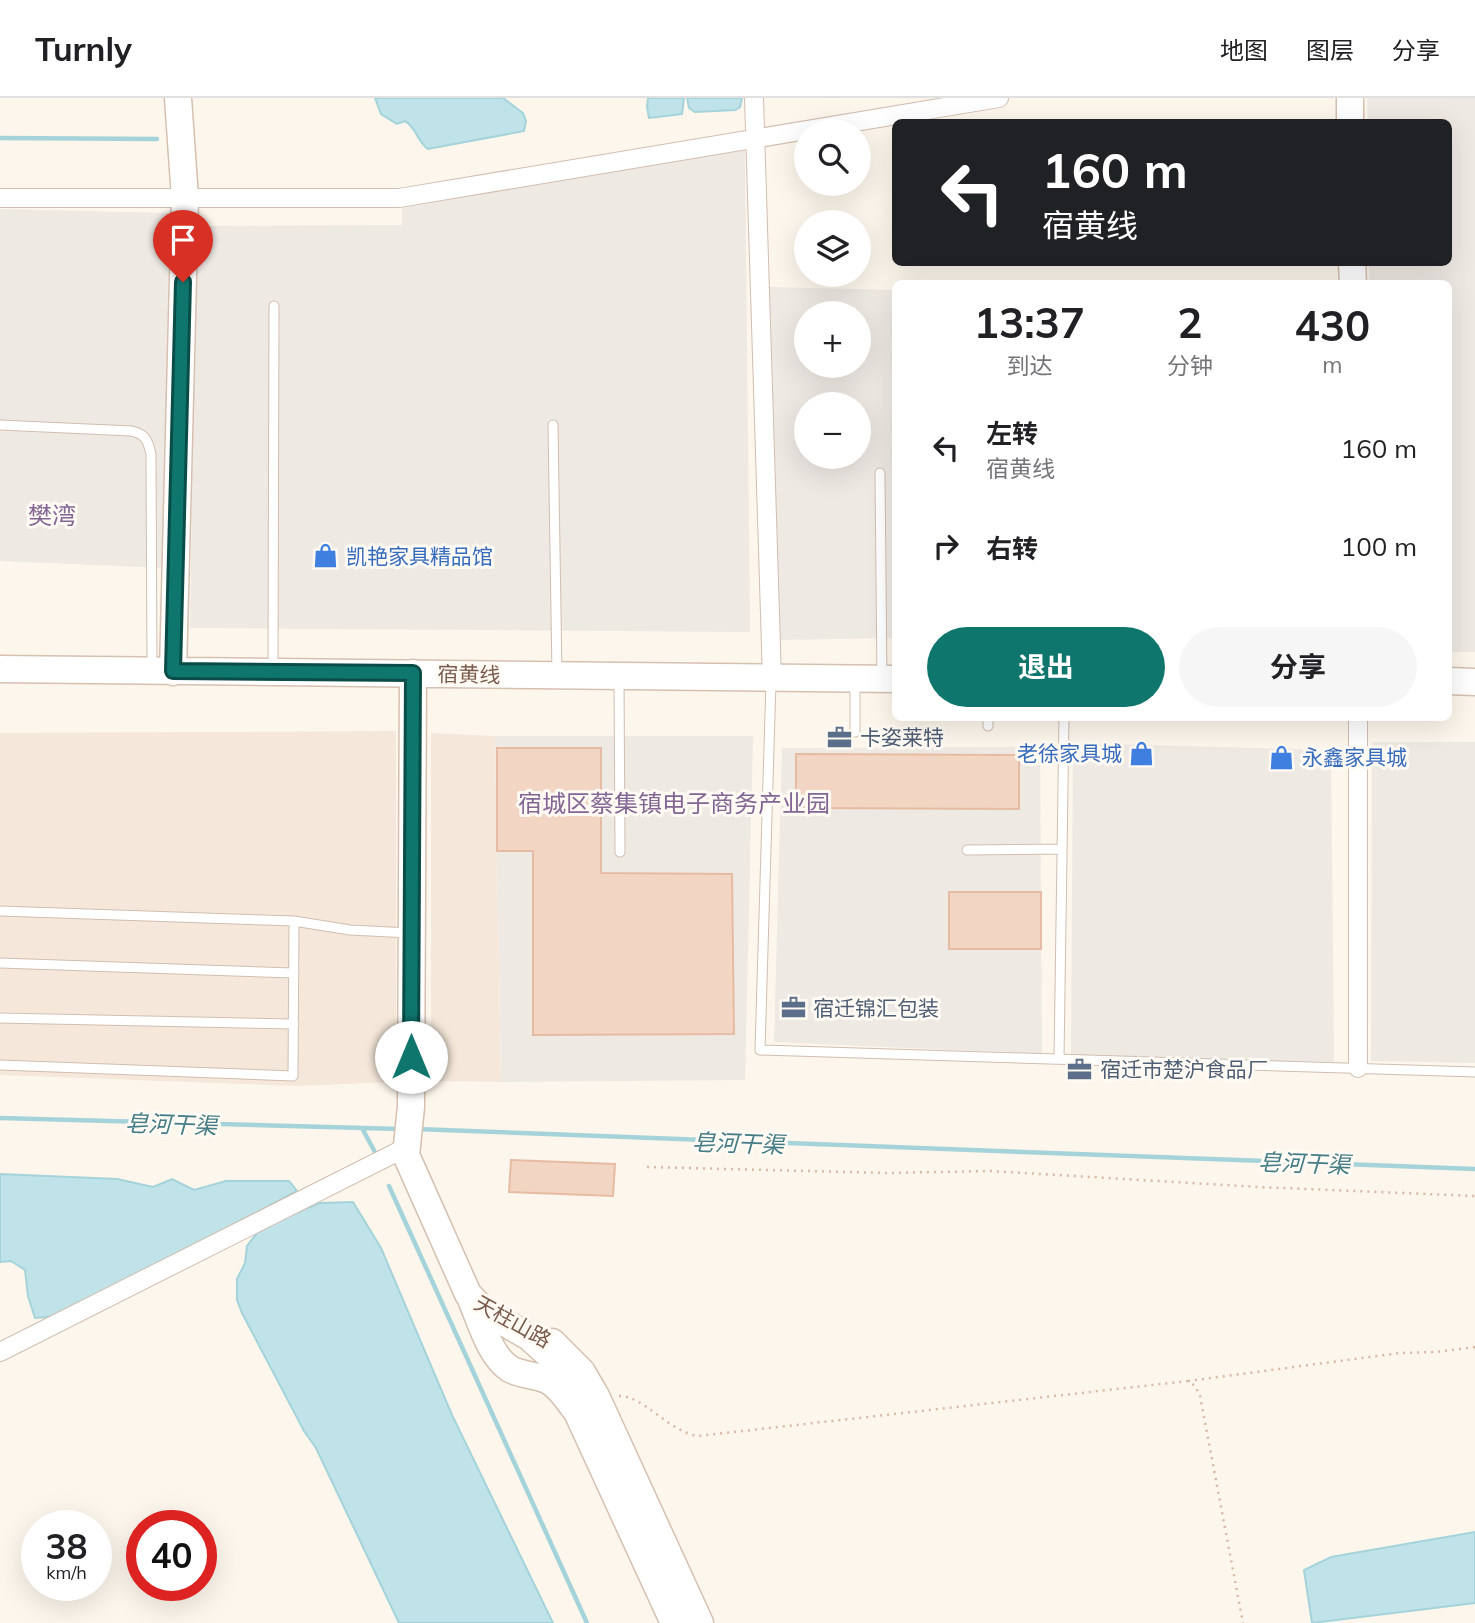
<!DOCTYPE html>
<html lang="zh">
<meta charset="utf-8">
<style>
body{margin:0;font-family:Mulish,"Noto Sans SC",sans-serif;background:#f6f6f6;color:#202124;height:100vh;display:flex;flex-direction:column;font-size:26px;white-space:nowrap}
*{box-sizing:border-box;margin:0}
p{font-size:23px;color:#757577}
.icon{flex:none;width:38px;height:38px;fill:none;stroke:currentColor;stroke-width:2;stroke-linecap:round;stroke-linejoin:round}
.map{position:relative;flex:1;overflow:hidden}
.sheet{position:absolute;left:892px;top:182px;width:560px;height:441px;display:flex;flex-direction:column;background:#fff;border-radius:10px;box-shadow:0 7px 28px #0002}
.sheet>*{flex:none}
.guide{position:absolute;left:892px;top:21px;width:560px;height:147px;border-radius:10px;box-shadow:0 7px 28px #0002;background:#202124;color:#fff;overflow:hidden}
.tools{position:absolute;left:794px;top:21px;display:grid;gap:14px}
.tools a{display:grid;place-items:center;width:77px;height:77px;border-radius:50%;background:#fff;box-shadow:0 7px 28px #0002;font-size:35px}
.speed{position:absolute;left:21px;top:1412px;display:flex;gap:14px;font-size:35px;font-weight:700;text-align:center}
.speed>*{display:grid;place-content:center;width:91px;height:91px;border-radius:50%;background:#fff;box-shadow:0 7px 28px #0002;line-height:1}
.speed small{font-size:18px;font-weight:400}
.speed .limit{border:10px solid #d22;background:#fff;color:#111}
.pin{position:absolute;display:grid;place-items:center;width:60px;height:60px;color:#fff;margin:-72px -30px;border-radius:50% 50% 50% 0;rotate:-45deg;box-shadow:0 0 7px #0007}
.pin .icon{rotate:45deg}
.me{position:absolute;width:77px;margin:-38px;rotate:0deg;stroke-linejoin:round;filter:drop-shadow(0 0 5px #0008)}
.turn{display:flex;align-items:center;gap:24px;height:147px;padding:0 35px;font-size:32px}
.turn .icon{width:91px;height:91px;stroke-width:2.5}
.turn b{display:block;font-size:49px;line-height:60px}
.eta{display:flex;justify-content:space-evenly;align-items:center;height:119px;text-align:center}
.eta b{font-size:42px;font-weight:700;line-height:49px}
.action{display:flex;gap:14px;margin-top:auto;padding:14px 35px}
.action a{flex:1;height:80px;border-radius:42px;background:#0f766e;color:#fff;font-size:28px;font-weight:700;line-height:80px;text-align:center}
.action a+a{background:#f6f6f6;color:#202124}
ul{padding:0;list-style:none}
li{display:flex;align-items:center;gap:21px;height:98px;padding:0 35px}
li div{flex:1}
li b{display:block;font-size:26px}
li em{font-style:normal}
header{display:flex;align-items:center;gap:42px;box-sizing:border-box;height:98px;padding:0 35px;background:#fff;border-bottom:2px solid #e0e0e0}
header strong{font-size:33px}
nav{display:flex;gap:38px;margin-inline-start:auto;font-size:24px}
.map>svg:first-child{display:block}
</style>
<header>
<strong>Turnly</strong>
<nav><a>地图</a><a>图层</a><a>分享</a></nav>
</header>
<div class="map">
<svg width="1475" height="1525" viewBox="0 0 1475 1525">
<rect width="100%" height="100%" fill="#fdf6ec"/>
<!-- residential -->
<path fill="#f5e8da" d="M396,633V984L295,988L0,977V635Z
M431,635L495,638L501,984L431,983Z"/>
<!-- industrial -->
<path fill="#efe9e4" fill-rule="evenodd" d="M1367,0H1475V554H1449V186L1369,185V165L1449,164V24H1368Z
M745,51L750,534L190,530L196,128L402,127V109Z
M0,111L168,115L167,470L0,463Z
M769,189L896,192V540L780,542ZM807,215H859V268H807ZM807,306H859V359H807Z
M495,638H753L745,982L501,984Z
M1372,644H1475V965L1371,963Z
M1073,645L1331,652L1334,964L1071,960Z
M1040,649L1042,956L774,944L782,650Z"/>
<!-- water -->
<path fill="#bfe3e8" stroke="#a5d3da" stroke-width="2" d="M375,0H503L523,15L526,23L524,33L428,51C417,43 416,29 405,23L397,26L381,16Z
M648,0H684L682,16L649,20L647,9Z
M687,0H742L740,9L735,12L695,14L689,10Z
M0,1076L117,1081L153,1089L172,1081L194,1092L226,1083H289L297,1093L61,1218L35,1220L28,1198L25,1172L11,1163L0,1164Z
M353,1104L381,1150L452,1317L553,1525H399L316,1350L304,1333L242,1215L237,1202V1181L245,1165L247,1148L257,1135L285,1119L320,1105Z
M1475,1434V1505L1312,1525L1304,1472L1331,1459Z"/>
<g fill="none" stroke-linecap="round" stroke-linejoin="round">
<!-- stream -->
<path stroke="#a5d3da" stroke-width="4.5" d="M0,40L157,41
M0,1020L400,1031
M362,1030L377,1058
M416,1031L1475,1071
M389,1088L587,1525"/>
</g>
<!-- building -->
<path fill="#f3d5c3" stroke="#e6bba3" stroke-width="2" d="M497,650H601V775L732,776L734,936L533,937V753H497Z
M796,656L1019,657V711L796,710Z
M949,794H1041V851H949Z
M511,1062L615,1066L613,1098L509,1094Z"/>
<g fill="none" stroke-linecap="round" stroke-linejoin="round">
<defs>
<path id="lane" d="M0,327L131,333C146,336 148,343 151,356L152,572
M553,327L557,576
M880,375L882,580
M273,572L274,208
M619,580L620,754
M771,583L760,952L1475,974
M988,620V628
M855,634V583
M967,752L1062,751
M0,813L294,823L350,832L410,835
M0,865L294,875
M0,920L294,926
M1059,960L1064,620
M0,967L293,978L294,823"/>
<path id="street" d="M754,0L772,581
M0,100H399L999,0
M1358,970V620
M0,1254L405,1050"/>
<path id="secondary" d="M1350,0V24
M1352,164L1353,186
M0,571L896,581
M173,574L185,100L178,0
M413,575L411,1009L406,1057L468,1196L484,1213L529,1239L549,1257L561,1276L577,1314
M1449,583L1475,584
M472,1204C481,1225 490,1258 510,1271C521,1277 535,1277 547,1282C560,1288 568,1303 577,1314L674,1525
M552,1244L582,1274L596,1298L700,1525"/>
</defs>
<!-- lane casing -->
<use href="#lane" stroke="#d1beb0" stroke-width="11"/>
<!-- street casing -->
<use href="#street" stroke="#d1beb0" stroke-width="20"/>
<!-- secondary casing -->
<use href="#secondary" stroke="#d6c0b0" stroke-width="29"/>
<!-- path -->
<path stroke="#d9b8a5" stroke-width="2.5" stroke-dasharray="2 5" stroke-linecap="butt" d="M647,1069L888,1075L990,1073L1259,1089L1475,1098
M1188,1283L1400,1255L1436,1254L1475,1249
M619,1298C643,1297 669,1334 698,1338L1188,1283L1195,1288L1200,1298L1243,1525"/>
<!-- lane -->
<use href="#lane" stroke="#fff" stroke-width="9"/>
<!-- street -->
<use href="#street" stroke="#fff" stroke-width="18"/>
<!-- secondary -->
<use href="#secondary" stroke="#fff" stroke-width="26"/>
</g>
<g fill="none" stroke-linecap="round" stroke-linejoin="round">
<defs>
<path id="route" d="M183,184L173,573L413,575L411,959"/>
</defs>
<!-- route casing -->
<use href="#route" stroke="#0a4d48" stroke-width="18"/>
<!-- route -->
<use href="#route" stroke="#0f766e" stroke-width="12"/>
</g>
<!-- icons -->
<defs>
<symbol id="shop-bare" viewBox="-9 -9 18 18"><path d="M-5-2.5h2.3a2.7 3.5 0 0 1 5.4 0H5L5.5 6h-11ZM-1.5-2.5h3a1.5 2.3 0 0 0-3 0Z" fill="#3f7fe0" stroke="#fffaf3" stroke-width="2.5" paint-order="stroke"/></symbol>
<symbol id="office-bare" viewBox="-9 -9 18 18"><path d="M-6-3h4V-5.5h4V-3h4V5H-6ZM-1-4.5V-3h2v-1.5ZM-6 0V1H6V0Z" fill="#5c6f8a" stroke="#fffaf3" stroke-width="2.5" paint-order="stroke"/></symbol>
</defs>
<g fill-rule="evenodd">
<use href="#shop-bare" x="308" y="440" width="35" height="35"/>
<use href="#office-bare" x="822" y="622" width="35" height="35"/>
<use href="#shop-bare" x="1124" y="638" width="35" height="35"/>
<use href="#shop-bare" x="1264" y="642" width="35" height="35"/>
<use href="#office-bare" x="776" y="892" width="35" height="35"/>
<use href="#office-bare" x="1062" y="954" width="35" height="35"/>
</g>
<g text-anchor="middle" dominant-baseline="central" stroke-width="6" stroke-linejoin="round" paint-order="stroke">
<!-- shop labels -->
<g font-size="21" fill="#366cbe" stroke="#fffaf3" text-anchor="start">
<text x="346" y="458">凯艳家具精品馆</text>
<text x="1122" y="655" text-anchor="end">老徐家具城</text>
<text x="1302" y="659">永鑫家具城</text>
</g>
<!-- street labels -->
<g font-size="21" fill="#7a5c4d" stroke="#fffaf3">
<text transform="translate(469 576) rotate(1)">宿黄线</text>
<text transform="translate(513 1223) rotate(29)">天柱山路</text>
</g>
<!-- service labels -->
<g font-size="21" fill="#4e5e75" stroke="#fffaf3" text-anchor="start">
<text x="860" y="639">卡姿莱特</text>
<text x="813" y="910">宿迁锦汇包装</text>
<text x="1100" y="971">宿迁市楚沪食品厂</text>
</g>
<!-- water labels -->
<g font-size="23" font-style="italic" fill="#437c86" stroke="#fffaf3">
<text transform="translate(171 1026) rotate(2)">皂河干渠</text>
<text transform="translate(738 1045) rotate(2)">皂河干渠</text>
<text transform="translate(1304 1065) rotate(2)">皂河干渠</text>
</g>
<!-- quarter labels -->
<g font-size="24" fill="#846695" stroke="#fffaf3">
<text x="52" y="417">樊湾</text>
<text x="674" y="705">宿城区蔡集镇电子商务产业园</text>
</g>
</g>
</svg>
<div class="tools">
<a><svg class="icon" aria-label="search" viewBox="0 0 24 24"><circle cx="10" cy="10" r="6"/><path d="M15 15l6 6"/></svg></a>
<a><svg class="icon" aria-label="layers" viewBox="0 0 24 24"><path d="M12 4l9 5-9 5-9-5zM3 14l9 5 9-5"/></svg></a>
<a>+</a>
<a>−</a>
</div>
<div class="speed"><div>38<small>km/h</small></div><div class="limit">40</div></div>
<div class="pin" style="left:183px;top:184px;background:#d93025"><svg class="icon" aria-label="arrive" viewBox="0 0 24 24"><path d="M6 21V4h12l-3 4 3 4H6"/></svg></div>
<svg class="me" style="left:411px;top:959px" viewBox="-20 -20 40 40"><circle r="19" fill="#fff"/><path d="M0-13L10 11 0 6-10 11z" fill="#0f766e"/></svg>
<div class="guide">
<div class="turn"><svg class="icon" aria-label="left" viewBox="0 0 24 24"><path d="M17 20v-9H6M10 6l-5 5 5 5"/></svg><div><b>160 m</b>宿黄线</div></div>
</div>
<section class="sheet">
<div class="eta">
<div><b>13:37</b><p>到达</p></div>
<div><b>2</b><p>分钟</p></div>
<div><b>430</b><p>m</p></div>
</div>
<ul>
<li><svg class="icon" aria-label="left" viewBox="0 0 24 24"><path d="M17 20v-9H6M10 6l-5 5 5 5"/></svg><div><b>左转</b><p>宿黄线</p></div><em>160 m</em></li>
<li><svg class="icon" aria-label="right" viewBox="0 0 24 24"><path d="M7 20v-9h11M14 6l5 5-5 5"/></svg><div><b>右转</b></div><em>100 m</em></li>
</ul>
<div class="action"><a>退出</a><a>分享</a></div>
</section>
</div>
